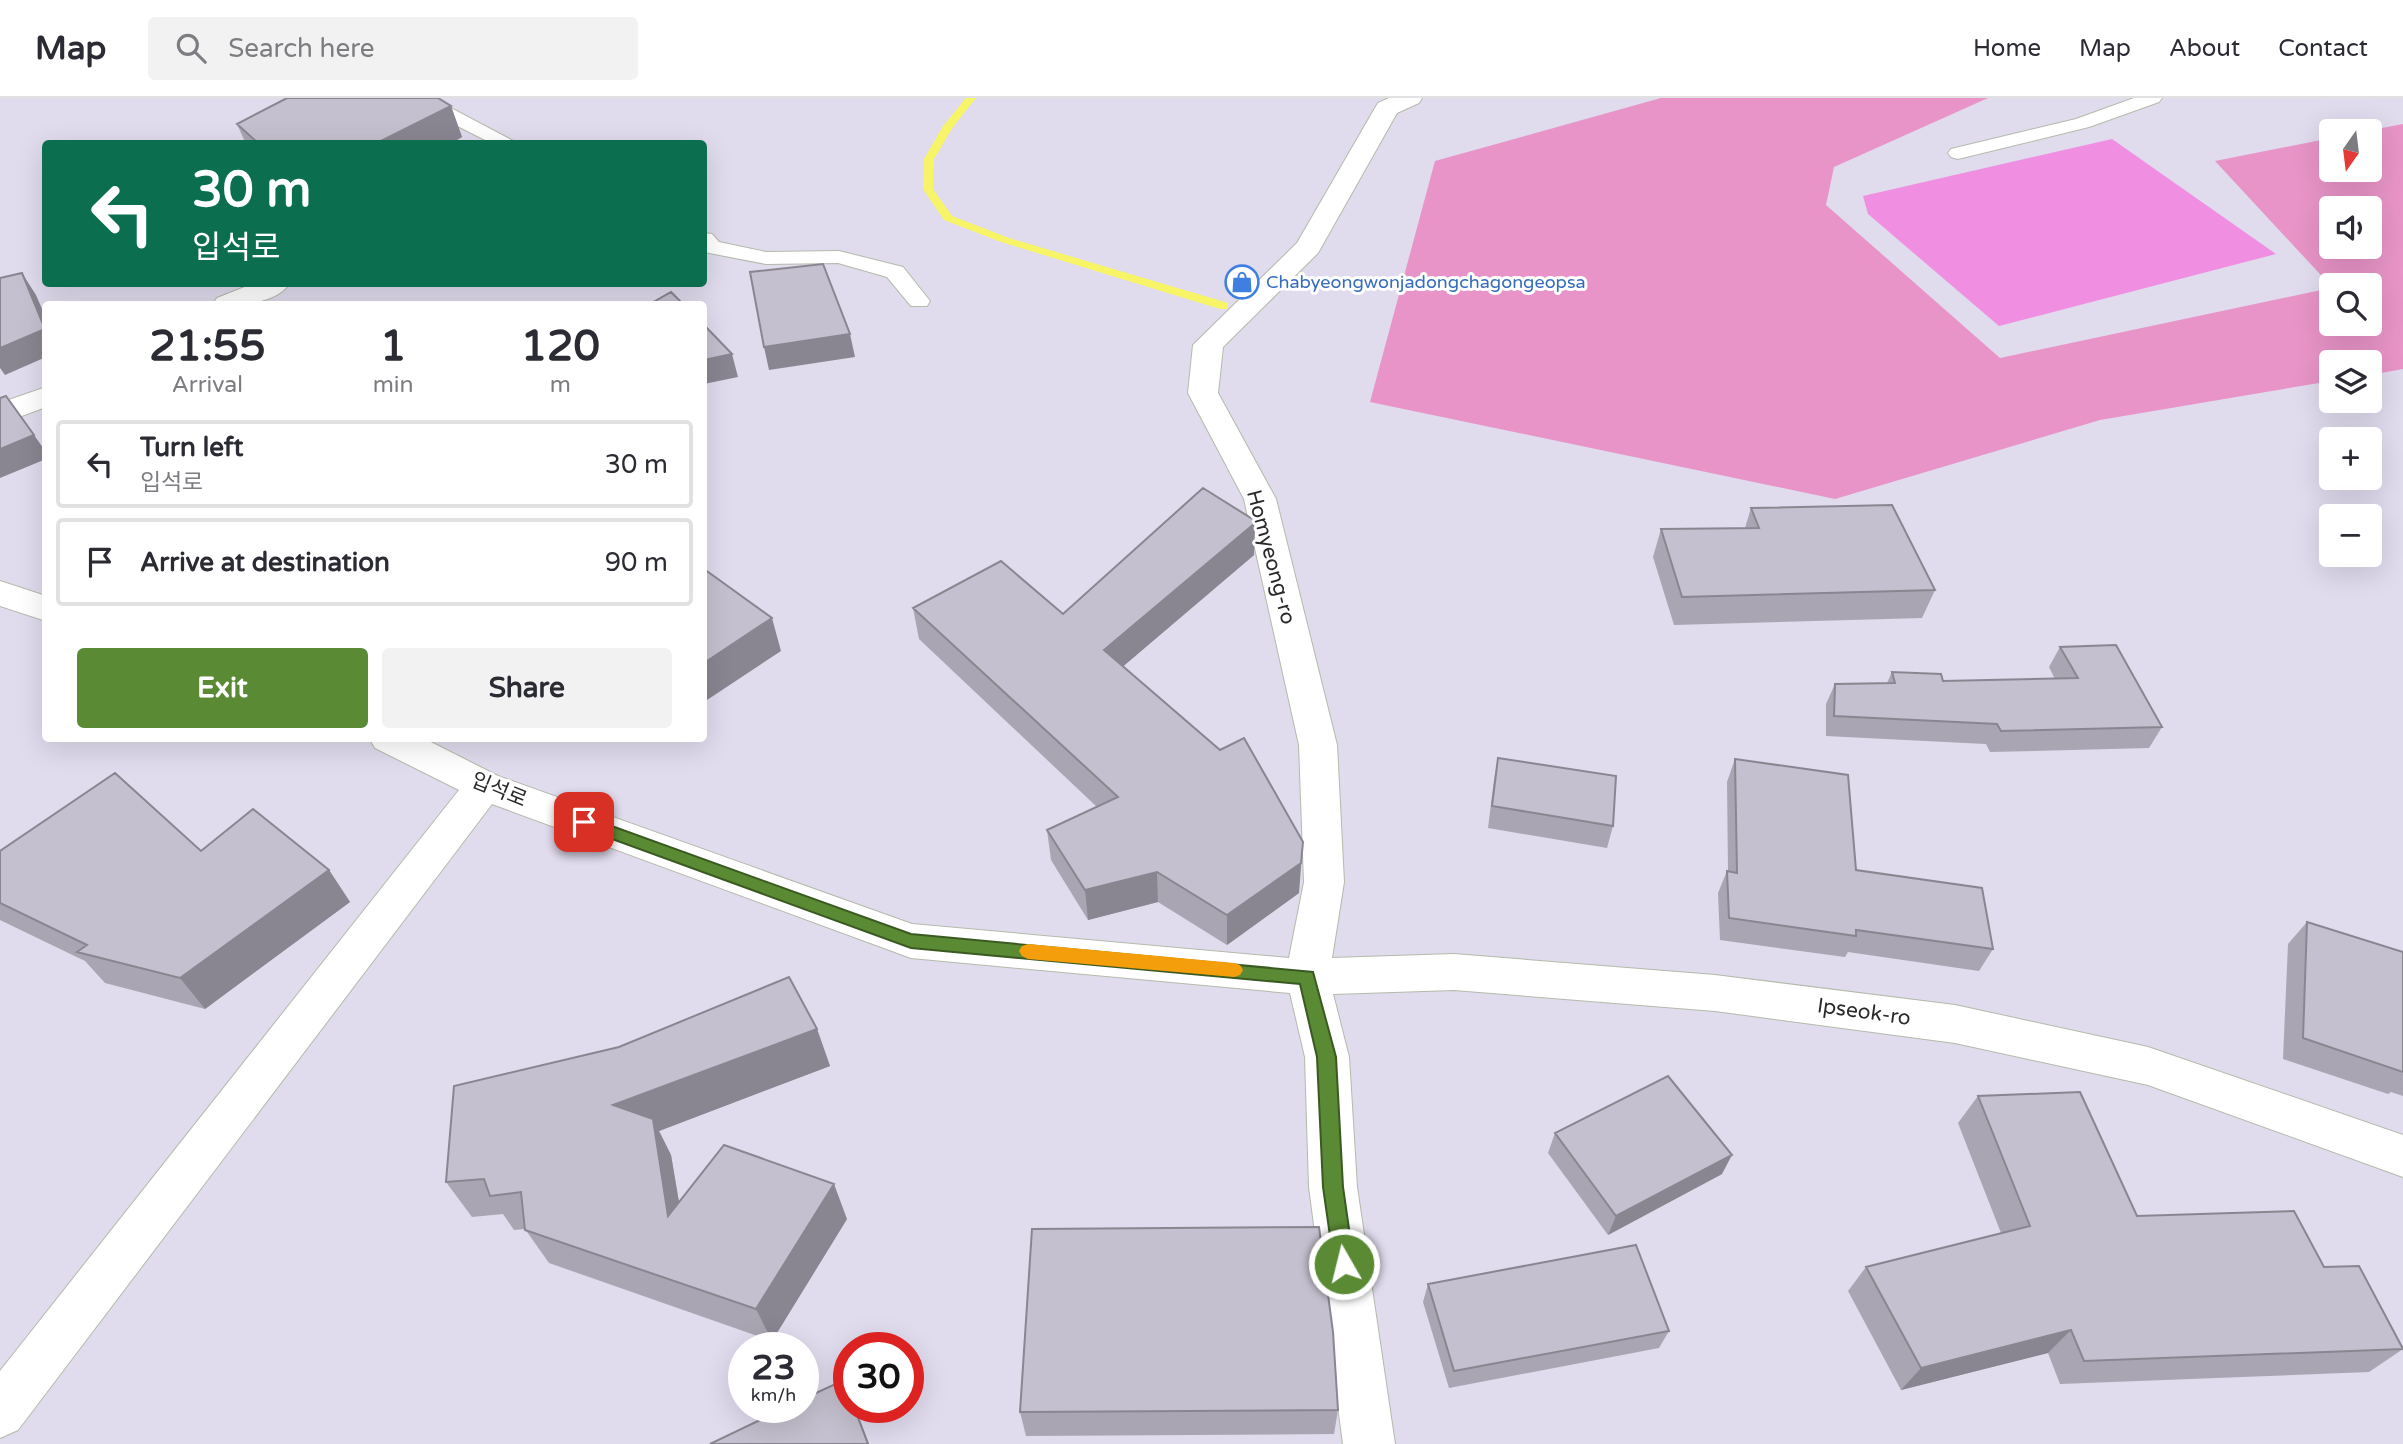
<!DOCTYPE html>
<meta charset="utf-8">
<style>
body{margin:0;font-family:"Varela Round","Noto Sans KR",sans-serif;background:#f2f2f3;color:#2b2b33;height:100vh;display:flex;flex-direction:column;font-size:26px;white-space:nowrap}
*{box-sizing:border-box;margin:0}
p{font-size:23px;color:#7c7c81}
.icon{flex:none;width:38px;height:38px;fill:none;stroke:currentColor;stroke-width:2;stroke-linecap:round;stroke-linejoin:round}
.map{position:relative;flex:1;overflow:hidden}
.details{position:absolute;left:42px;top:203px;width:665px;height:441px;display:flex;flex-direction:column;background:#fff;border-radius:7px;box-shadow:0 7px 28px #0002}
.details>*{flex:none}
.hud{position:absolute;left:42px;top:42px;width:665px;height:147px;border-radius:7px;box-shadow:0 7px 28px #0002;background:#0b6e4f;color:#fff;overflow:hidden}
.needle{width:46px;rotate:194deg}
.fabs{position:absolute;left:2319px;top:21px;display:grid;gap:14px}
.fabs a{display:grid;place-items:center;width:63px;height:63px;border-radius:7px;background:#fff;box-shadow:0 7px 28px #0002;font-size:35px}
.speed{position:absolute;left:728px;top:1234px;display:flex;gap:14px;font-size:35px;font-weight:700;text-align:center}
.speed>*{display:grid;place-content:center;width:91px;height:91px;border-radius:50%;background:#fff;box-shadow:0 7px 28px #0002;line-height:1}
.speed small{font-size:18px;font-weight:400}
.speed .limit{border:10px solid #d22;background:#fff;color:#111}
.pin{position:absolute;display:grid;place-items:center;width:60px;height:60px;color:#fff;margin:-30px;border-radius:14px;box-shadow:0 4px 10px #0006}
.me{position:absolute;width:77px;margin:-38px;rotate:352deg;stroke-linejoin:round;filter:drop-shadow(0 0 5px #0008)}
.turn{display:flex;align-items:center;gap:24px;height:147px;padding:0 35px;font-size:32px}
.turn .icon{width:91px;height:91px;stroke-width:2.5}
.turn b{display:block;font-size:49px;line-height:60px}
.eta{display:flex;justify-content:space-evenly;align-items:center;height:119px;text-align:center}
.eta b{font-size:42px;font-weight:700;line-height:49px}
.cta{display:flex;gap:14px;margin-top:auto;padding:14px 35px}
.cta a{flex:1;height:80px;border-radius:7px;background:#5a8a34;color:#fff;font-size:28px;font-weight:700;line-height:80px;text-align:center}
.cta a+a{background:#f2f2f3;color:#2b2b33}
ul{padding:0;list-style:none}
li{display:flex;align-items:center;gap:21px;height:88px;margin:0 14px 10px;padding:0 21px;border:4px solid #e1e1e2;border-radius:7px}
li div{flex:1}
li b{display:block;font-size:26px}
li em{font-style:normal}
header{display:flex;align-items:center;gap:42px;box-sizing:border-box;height:98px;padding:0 35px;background:#fff;border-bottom:2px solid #e1e1e2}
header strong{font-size:33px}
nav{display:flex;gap:38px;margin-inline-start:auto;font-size:24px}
.search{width:490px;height:63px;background:#f2f2f3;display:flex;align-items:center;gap:18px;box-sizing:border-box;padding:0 24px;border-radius:7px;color:#7c7c81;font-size:26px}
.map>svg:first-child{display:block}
</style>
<header>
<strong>Map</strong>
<div class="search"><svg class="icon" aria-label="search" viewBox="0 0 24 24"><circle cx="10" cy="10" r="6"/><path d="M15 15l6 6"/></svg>Search here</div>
<nav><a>Home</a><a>Map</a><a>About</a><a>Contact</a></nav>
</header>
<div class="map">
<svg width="2403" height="1346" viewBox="0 0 2403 1346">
<rect width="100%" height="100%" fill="#e0dbed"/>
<!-- green -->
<path fill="#e894c8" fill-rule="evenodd" d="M1661,0H1988L1834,69L1826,107L2000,260L2331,190V226H2370V187L2331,188L2215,63L2331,40V72H2370V33H2366L2403,26V271L2370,277V264H2331V283L2100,322L1835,401L1370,304L1435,63ZM2370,110V149H2331V110Z"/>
<!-- pitch -->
<path fill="#f08fe2" d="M2112,41L2276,156L1999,228L1868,116L1863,98Z"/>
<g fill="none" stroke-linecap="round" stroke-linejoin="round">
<!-- stream -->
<path fill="#f7f567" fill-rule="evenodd" d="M966,0H976L953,29L934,61L933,91L952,118L1009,140L1228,205V211H1220L1001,144L944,122L923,91L924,61L943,28Z"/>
<defs>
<path id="service" d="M395,0H432L519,46H493L416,7L398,4Z
M2134,0H2162L2159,4L2089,29L1958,61L1951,59L1948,55L1951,51L2076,21Z
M704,135L712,136L719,144L766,154L839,153L903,169L930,203L927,208H911L887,179L838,165L766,166L704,154Z"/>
<path id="minor" d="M1389,0H1422L1419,5L1397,15L1318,155L1223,249L1218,295L1276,401L1337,647L1344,784L1332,860L1454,856L1715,877L1955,907L2148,949L2403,1037V1079L2148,987L1955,945L1715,913L1454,892L1333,896L1349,959L1357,1089L1395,1346H1343L1309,1089L1305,959L1290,895L911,860L492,706L18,1332L0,1340V1273L459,692L375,650L369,640H423L498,678L912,826L1289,860L1304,784L1299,647L1244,401L1188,295L1193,247L1297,145L1375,10L1378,5Z
M252,186H289C275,207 235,208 213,206L217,200Z
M46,289V309L0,326V305Z
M0,483L46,498V523L0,508Z"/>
</defs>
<!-- service casing -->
<use href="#service" stroke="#b3bbab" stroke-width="2"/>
<!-- minor casing -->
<use href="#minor" stroke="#b3bbab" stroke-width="2"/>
<!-- service -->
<use href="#service" fill="#fff" fill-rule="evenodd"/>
<!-- minor -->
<use href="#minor" fill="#fff" fill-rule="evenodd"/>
</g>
<!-- wall -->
<path fill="#a9a5b2" d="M451,8L462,39L450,46H246L237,26Z
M1751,410L1935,492L1922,520L1674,527L1653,459L1661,431L1745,430Z
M1255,425L1254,457L1123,568L1299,795L1227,847L1158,804L1088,822L1051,762L1047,732L1097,709L919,541L913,510L1063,516Z
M2060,549L2162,629L2149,650L1990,654L1986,646L1826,638V606L1835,586L1887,585L1892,574L1943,583L2055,581L2049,569Z
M1498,660L1613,728L1607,750L1488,730L1494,682Z
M1735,661L1856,772L1993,851L1979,873L1848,854L1845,859L1720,842L1718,795L1727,773H1728L1727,684Z
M0,753H201L329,772L350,804L205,911L105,885L85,863L0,822Z
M2307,824L2403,854V998L2391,994L2388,996L2283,961L2288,846Z
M817,931L830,968L659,1033L671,1057L679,1104L847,1121L772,1243L549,1165L525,1131L514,1132L503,1116L472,1119L446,1084Z
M1978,998L2137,1118L2324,1169L2403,1251L2369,1274L2060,1286L2048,1255L1901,1292L1848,1193L1866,1169L2001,1135L1958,1025Z
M1555,1035L1722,1076L1608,1137L1548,1055Z
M1428,1186L1669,1233L1659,1250L1449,1290L1423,1204Z
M1338,1312L1334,1336L1026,1338L1020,1314Z"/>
<!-- shaded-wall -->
<path fill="#8a8691" d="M451,8L462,39L450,46H375Z
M22,175L36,197L46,220V259L5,277L0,270V250Z
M850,236L855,259L769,272L764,249Z
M732,256L738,279L704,286V262Z
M34,337L46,354V361L0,380V351Z
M1255,425L1254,457L1106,583L1104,552Z
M772,520L781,553L704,604V565Z
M1303,744L1299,795L1227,847V817Z
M329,772L350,804L205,911L180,880Z
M1157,774L1158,804L1088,822L1085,792Z
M817,931L830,968L659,1033L671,1057L687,1152L668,1118L613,1007Z
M1732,1057L1722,1076L1608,1137L1616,1118Z
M834,1086L847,1121L772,1243L756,1211Z
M2071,1232L2048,1255L1901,1292L1921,1270Z
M854,1309H855L869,1346H868Z"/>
<!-- building -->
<path fill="#c5c0cf" stroke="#8a8691" stroke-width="2" d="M287,0H438L451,8L375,46H259L237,26Z
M823,166L850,236L764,249L750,174Z
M22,175L45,231L0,250V180Z
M671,194L683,206H650Z
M704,227L732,256L704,262Z
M6,298L34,337L0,351V300Z
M1203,390L1254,422L1255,425L1104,552L1220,652L1244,640L1303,744L1301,765L1227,817L1157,774L1085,792L1047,732L1118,699L913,510L1001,463L1063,516Z
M1892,407L1935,492L1682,499L1661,431L1759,430L1751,410Z
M704,471L772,520L704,565Z
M2116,547L2162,629L2001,633L1997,626L1834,618L1835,586L1895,585L1892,574L1941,576L1943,583L2078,580L2060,549Z
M1498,660L1616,678L1613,728L1492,708Z
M1735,661L1848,677L1856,772L1982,790L1993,851L1856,832V838L1729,820L1727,773L1737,775Z
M115,675L201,753L253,711L329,772L180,880L77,854L87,847L0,805V753Z
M2307,824L2403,854V974L2303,940Z
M789,879L817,931L613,1007L653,1021L668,1118L724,1047L834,1086L756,1211L525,1132L521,1094L490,1098L484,1081L446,1084L454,988L619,949Z
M1668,978L1732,1057L1616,1118L1555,1035Z
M2080,994L2137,1118L2294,1113L2324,1169L2359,1168L2403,1251L2084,1263L2071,1232L1921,1270L1866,1169L2030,1128L1978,998Z
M1319,1129L1333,1234L1338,1312L1020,1314L1032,1131Z
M1636,1147L1669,1233L1454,1273L1428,1186Z
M844,1282L849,1295V1309H854L868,1346H710L787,1309H803V1301Z"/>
<!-- route -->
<path fill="#5a8a34" stroke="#3a5a22" stroke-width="2" d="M584,718L911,836L1313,874L1336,959L1343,1089L1354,1166L1351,1173L1344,1176L1337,1173L1334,1166L1323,1089L1317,959L1300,886L911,850L579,729L576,724Z"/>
<!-- slow -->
<path fill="#f59e0b" d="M1028,846L1234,865L1240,867L1243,872L1240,877L1234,879L1028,861L1022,858L1019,853L1022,848Z"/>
<!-- icons -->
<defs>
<symbol id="shop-ring" viewBox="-11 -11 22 22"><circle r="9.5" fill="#fff" stroke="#3f7fe0" stroke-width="1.5"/><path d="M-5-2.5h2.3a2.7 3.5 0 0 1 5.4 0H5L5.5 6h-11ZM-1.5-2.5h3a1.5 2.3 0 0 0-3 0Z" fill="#3f7fe0"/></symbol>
</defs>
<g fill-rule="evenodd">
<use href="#shop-ring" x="1223" y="165" width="38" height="38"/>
</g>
<g text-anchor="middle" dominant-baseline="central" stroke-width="6" stroke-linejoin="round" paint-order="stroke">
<!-- far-shop labels -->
<g font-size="18" fill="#366cbe" stroke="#fff" text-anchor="start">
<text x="1266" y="184">Chabyeongwonjadongchagongeopsa</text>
</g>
<!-- street labels -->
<g font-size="21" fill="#2a2a2a" stroke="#fff">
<text transform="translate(1271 459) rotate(75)">Homyeong-ro</text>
<text transform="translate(499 692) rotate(22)">입석로</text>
<text transform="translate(1864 914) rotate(8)">Ipseok-ro</text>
</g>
</g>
</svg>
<div class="fabs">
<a><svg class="needle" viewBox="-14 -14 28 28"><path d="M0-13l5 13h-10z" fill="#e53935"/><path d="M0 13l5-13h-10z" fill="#7c7c81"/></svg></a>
<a><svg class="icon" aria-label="sound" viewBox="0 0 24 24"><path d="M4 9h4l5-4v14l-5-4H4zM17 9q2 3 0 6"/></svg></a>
<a><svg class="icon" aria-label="search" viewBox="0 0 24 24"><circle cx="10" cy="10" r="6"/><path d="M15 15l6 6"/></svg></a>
<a><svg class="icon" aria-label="layers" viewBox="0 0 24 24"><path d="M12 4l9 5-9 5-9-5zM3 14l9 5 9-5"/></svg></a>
<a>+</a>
<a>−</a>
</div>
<div class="speed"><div>23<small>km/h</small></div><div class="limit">30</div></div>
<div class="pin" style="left:584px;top:724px;background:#d93025"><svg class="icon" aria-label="arrive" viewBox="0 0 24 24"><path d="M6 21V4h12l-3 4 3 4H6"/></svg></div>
<svg class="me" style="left:1344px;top:1166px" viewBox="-20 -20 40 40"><circle r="17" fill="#5a8a34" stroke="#fff" stroke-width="3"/><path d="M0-11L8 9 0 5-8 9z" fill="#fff"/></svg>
<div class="hud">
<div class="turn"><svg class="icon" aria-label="left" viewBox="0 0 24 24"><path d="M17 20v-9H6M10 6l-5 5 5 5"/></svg><div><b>30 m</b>입석로</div></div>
</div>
<section class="details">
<div class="eta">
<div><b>21:55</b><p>Arrival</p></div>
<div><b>1</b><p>min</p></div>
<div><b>120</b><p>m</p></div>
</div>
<ul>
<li><svg class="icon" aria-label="left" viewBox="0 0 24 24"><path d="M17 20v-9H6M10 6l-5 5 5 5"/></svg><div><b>Turn left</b><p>입석로</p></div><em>30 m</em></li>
<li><svg class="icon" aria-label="arrive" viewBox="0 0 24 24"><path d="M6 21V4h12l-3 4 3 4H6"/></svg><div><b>Arrive at destination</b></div><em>90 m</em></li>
</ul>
<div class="cta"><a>Exit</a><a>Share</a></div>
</section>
</div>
